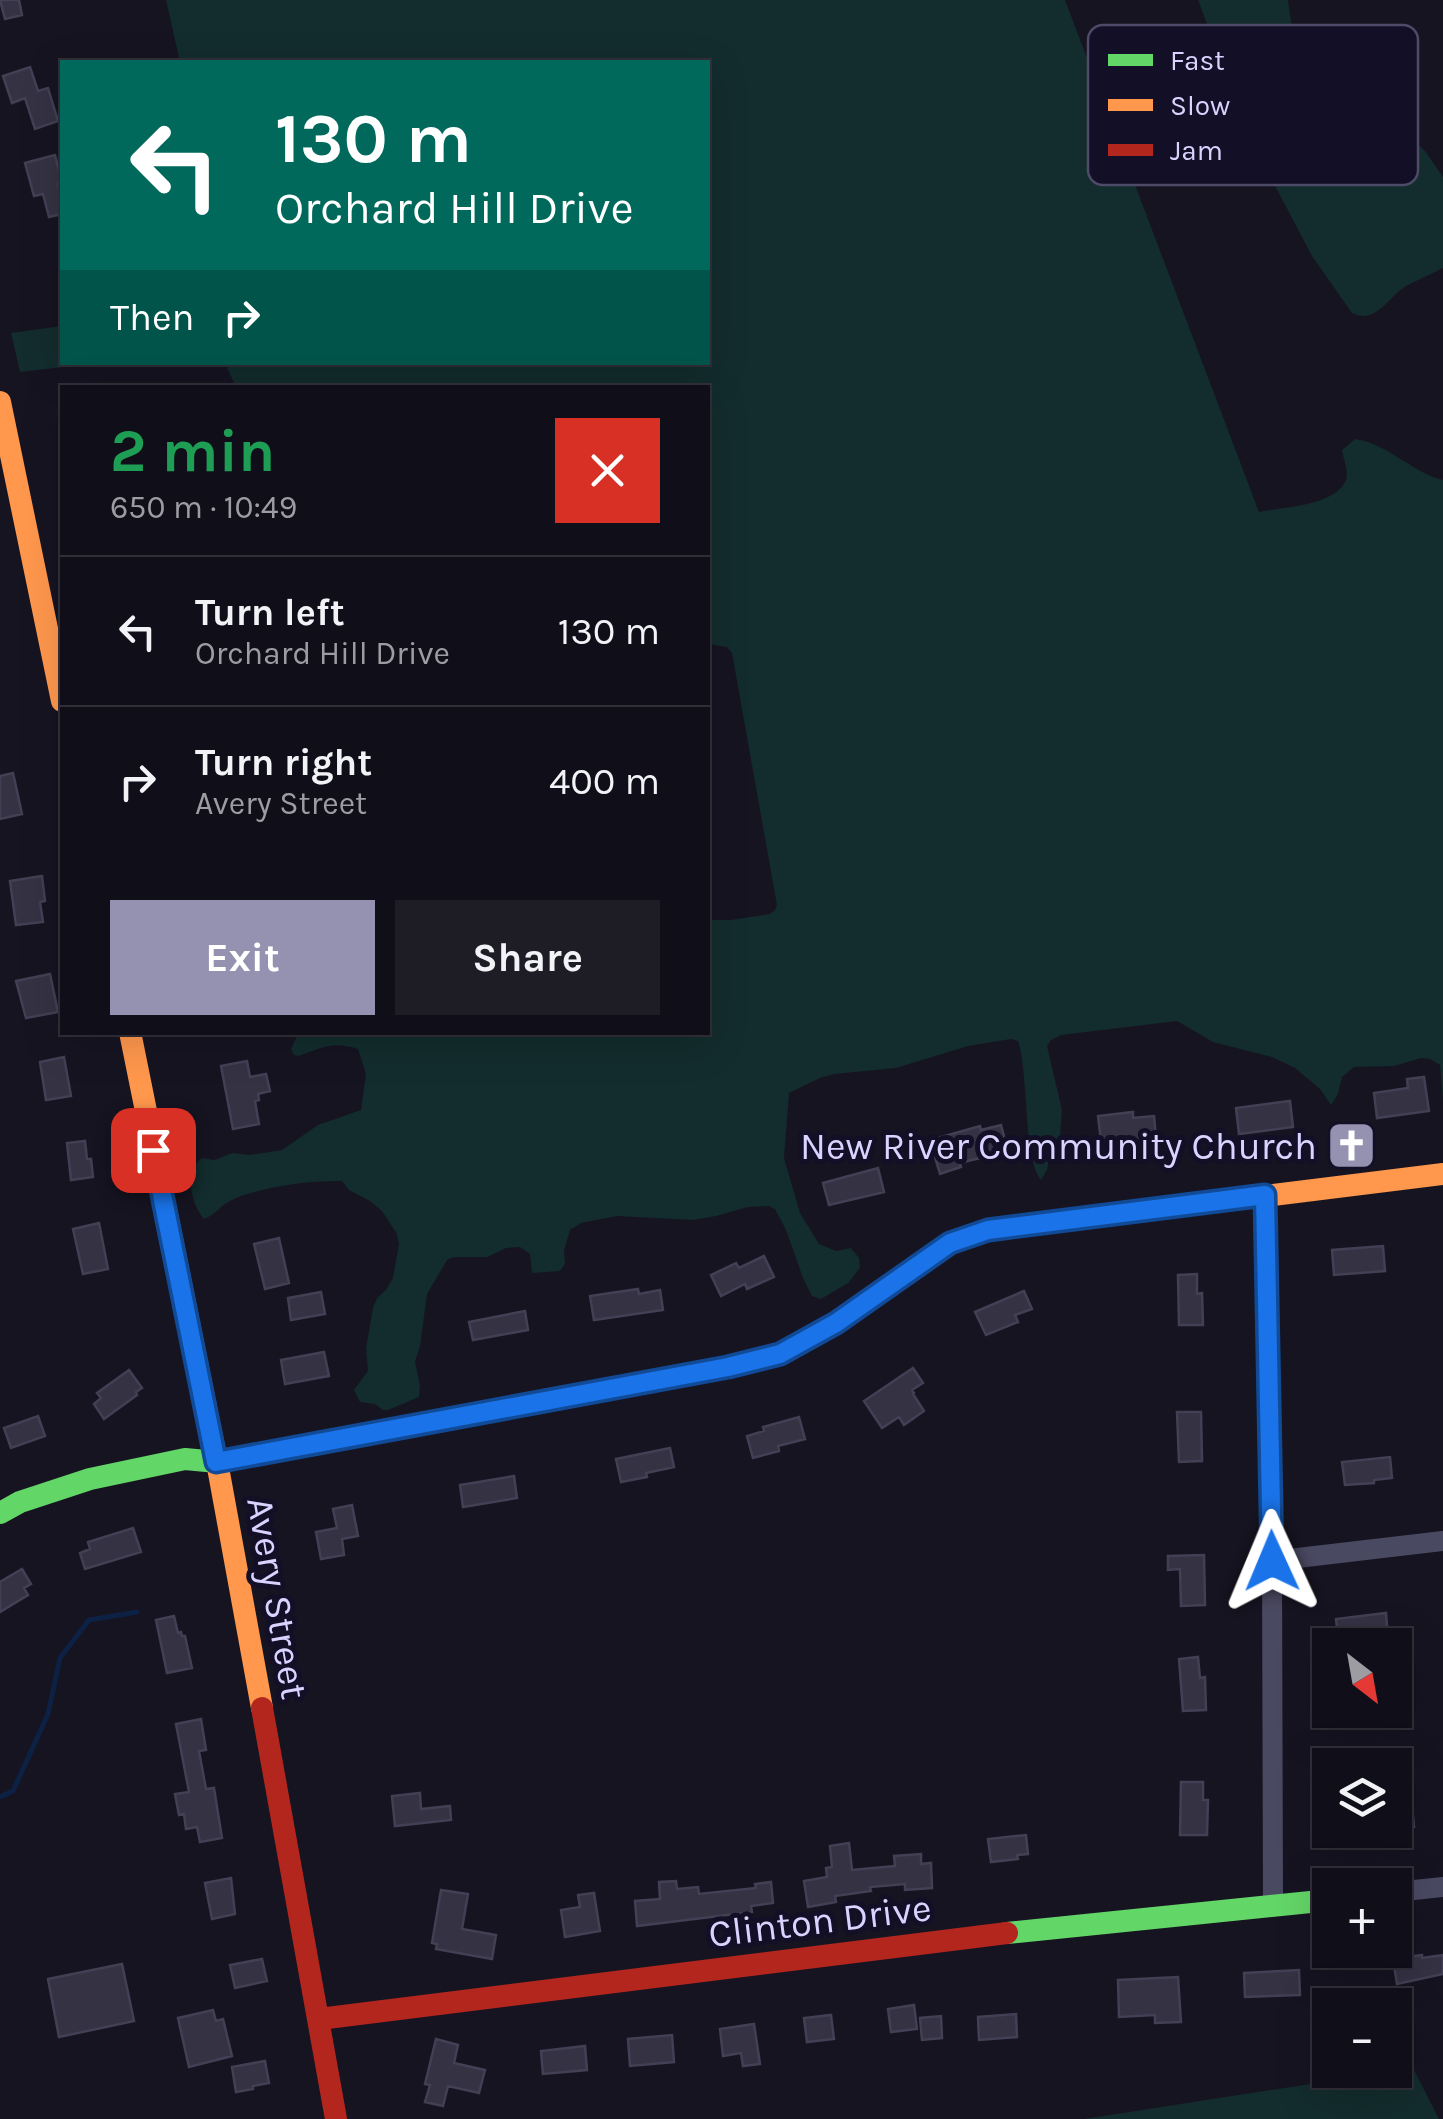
<!DOCTYPE html>
<meta charset="utf-8">
<style>
body{margin:0;font-family:Karla,sans-serif;background:#1e1d26;color:#f1f3f6;height:100vh;display:flex;flex-direction:column;font-size:38px;white-space:nowrap}
*{box-sizing:border-box;margin:0}
p{font-size:32px;color:#9c9ca2}
.icon{flex:none;width:55px;height:55px;fill:none;stroke:currentColor;stroke-width:2;stroke-linecap:round;stroke-linejoin:round}
.map{position:relative;flex:1;overflow:hidden}
.drawer{position:absolute;left:60px;top:385px;width:650px;height:650px;display:flex;flex-direction:column;background:#100f19;border-radius:0px;box-shadow:0 10px 40px #0002,0 0 0 2px #302f38}
.drawer>*{flex:none}
.top-card{position:absolute;left:60px;top:60px;width:650px;height:305px;border-radius:0px;box-shadow:0 10px 40px #0002,0 0 0 2px #302f38;background:#00695c;color:#fff;overflow:hidden}
.needle{width:65px;rotate:149deg}
.controls{position:absolute;left:1312px;top:1628px;display:grid;gap:20px}
.controls a{display:grid;place-items:center;width:100px;height:100px;border-radius:0px;background:#100f19;box-shadow:0 10px 40px #0002,0 0 0 2px #302f38;font-size:50px}
.pin{position:absolute;display:grid;place-items:center;width:85px;height:85px;color:#fff;margin:-42px;border-radius:20px;box-shadow:0 5px 15px #0006}
.me{position:absolute;width:110px;margin:-55px;rotate:359deg;stroke-linejoin:round;filter:drop-shadow(0 0 8px #0008)}
.turn{display:flex;align-items:center;gap:35px;height:210px;padding:0 50px;font-size:45px}
.turn .icon{width:130px;height:130px;stroke-width:2.5}
.turn b{display:block;font-size:70px;line-height:85px}
.then{display:flex;align-items:center;height:95px;padding:0 50px;background:#0003;gap:20px;font-size:38px}
.round{display:grid;place-items:center;flex:none;width:105px;height:105px;border-radius:0px;background:#1e1d26}
.overview{display:flex;align-items:center;justify-content:space-between;height:170px;padding:0 50px}
h1{font-size:60px;font-weight:700;line-height:75px;color:#1e9e55}
.primary-button{display:flex;gap:20px;margin-top:auto;padding:20px 50px}
.primary-button a{flex:1;height:115px;border-radius:0px;background:#9591b1;color:#fff;font-size:40px;font-weight:700;line-height:115px;text-align:center}
.primary-button a+a{background:#1e1d26;color:#f1f3f6}
ul{padding:0;list-style:none}
li{display:flex;align-items:center;gap:30px;height:150px;padding:0 50px;border-top:2px solid #302f38}
li div{flex:1}
li b{display:block;font-size:38px}
li em{font-style:normal}
.map>svg:first-child{display:block}
</style>
<div class="map">
<svg width="1443" height="2119" viewBox="0 0 1443 2119">
<rect width="100%" height="100%" fill="#161421"/>
<!-- green -->
<path fill="#132c2d" d="M166,0H1065L1259,512C1282,507 1333,506 1345,482C1350,473 1343,459 1342,450L1355,439C1389,444 1411,472 1443,480V1099L1440,1065L1430,1059L1421,1058L1394,1066L1354,1067L1342,1077L1338,1094L1331,1105L1320,1089L1295,1068L1272,1057L1213,1042L1177,1021L1061,1035L1051,1040L1047,1046L1062,1110L1059,1149L1058,1153L1049,1158L1047,1170L1041,1180C1023,1158 1029,1074 1018,1041L1011,1039L968,1046L896,1068L834,1074L820,1078L789,1093L784,1158L800,1213L819,1244L836,1251L851,1248L859,1258L860,1268L848,1283L821,1299L812,1296L803,1278L786,1230L775,1209L769,1206L748,1207L716,1216L693,1220L617,1216L581,1223L570,1230L564,1250L565,1264L560,1271L532,1273L530,1254L520,1247L506,1248L487,1257H454L447,1260L427,1294L420,1346L415,1362L420,1385L419,1397L388,1410H383L375,1404L360,1402L354,1390L368,1371L366,1348L373,1308L377,1298L386,1290L393,1278L399,1244L397,1234L382,1211L370,1201L349,1190L342,1181C311,1180 258,1187 230,1201C220,1206 215,1215 204,1219C191,1204 183,1171 202,1158L214,1160L233,1153L250,1155L282,1150L318,1125L361,1110L366,1074L358,1049C332,1040 320,1049 298,1056L294,1055L291,1049L298,1034L708,1032V920H731L770,914L775,910L777,905L732,653L727,647L708,644V388L236,387L225,363L708,362V62H180Z
M1198,0H1288L1296,57L1305,80L1327,91L1357,93L1371,98L1425,151L1443,177V268C1431,274 1418,280 1406,286C1388,297 1376,325 1352,313L1312,256L1251,140Z
M62,326V362L99,363L20,372L11,333Z
M1413,2068L1439,2119H1084Z"/>
<g fill="none" stroke-linecap="round" stroke-linejoin="round">
<!-- stream -->
<path stroke="#0d2144" stroke-width="5" d="M0,1797L13,1791L48,1714L60,1658L89,1620L137,1612"/>
</g>
<!-- building -->
<path fill="#343243" stroke="#433f54" stroke-width="2.5" d="M0,0H19L22,15L5,19Z
M30,67L38,91L48,88L58,121L35,129L25,98L12,103L3,76Z
M55,155L62,183L58,184L62,202V214L49,217L43,194L34,196L25,163Z
M13,773L22,814L0,819V776Z
M42,876L45,901L40,902L43,922L16,925L10,881Z
M50,974L58,1012L26,1018L16,981Z
M64,1057L71,1096L46,1100L40,1062Z
M247,1061L250,1077L266,1074L270,1091L258,1094L259,1100L255,1101L259,1124L233,1129L221,1066Z
M1424,1077L1429,1111L1377,1118L1374,1093L1408,1088L1407,1079Z
M1290,1101L1293,1127L1239,1134L1236,1108Z
M1133,1112V1118L1154,1116L1156,1138L1101,1141L1098,1116Z
M1001,1125L1008,1151L960,1163L961,1167L940,1174L930,1140L980,1126L981,1130Z
M85,1141L87,1159H91L93,1177L71,1180L67,1143Z
M878,1168L884,1192L829,1205L823,1183Z
M99,1223L108,1269L83,1274L73,1229Z
M279,1238L289,1283L265,1289L254,1244Z
M1383,1246L1385,1271L1334,1275L1332,1250Z
M764,1256L774,1277L747,1289L745,1284L721,1296L711,1275L736,1263L739,1268Z
M1197,1274V1294L1202,1293L1203,1325H1179L1178,1275Z
M638,1289L639,1294L660,1290L663,1310L594,1320L590,1296Z
M1024,1291L1032,1309L1015,1315L1018,1322L986,1335L975,1312Z
M321,1292L325,1314L291,1320L288,1298Z
M525,1311L528,1330L473,1340L469,1322Z
M324,1352L329,1376L285,1384L281,1360Z
M913,1368L923,1383L912,1390L914,1393L913,1394L924,1411L904,1425L899,1417L882,1428L864,1401Z
M129,1370L142,1388L136,1392L137,1395L104,1419L94,1404L101,1398L97,1393Z
M1177,1412H1201L1202,1461L1179,1462Z
M38,1416L45,1436L11,1448L4,1428Z
M799,1417L805,1439L778,1446L779,1451L753,1458L747,1436L764,1431L763,1427Z
M670,1448L674,1467L646,1473L647,1477L621,1482L616,1459Z
M1390,1457L1392,1478L1374,1480V1483L1345,1485L1342,1462Z
M514,1476L517,1498L463,1507L460,1485Z
M352,1505L358,1536L342,1539L344,1555L321,1559L316,1532L337,1528L333,1509Z
M133,1528L141,1552L85,1569L80,1553L90,1549L88,1542Z
M1204,1555L1205,1605L1181,1606L1180,1569L1168,1570V1556Z
M22,1569L31,1584L24,1588L28,1595L0,1612V1582Z
M1386,1613L1388,1638L1358,1641V1645H1339L1336,1619Z
M174,1616L178,1633L181,1632L182,1636H185L192,1668L167,1673L156,1620Z
M1198,1657L1200,1678L1205,1677L1206,1710L1183,1711L1179,1659Z
M201,1719L206,1750L199,1751L206,1789L214,1788L222,1838L200,1842L197,1827L186,1829L184,1814L179,1815L175,1794L189,1792L176,1724Z
M1181,1782H1203V1800H1208L1207,1835H1180Z
M420,1793L421,1809L450,1806L451,1820L395,1826L392,1796Z
M1412,1806L1414,1827L1395,1829V1808Z
M1026,1835L1028,1854L1017,1855L1018,1859L991,1862L988,1839Z
M849,1843L852,1870L895,1866L894,1856L921,1854V1864L931,1863L932,1888L905,1890V1884L870,1887L871,1891L835,1896L836,1902L808,1907L804,1881L827,1877L826,1868L832,1867L830,1846Z
M231,1878L235,1914L212,1919L205,1883Z
M676,1881L677,1889L698,1887L699,1894L756,1888L755,1884L771,1882L773,1903L751,1906L752,1912L637,1926L635,1901L660,1899L659,1882Z
M441,1890L468,1894L462,1929L496,1935L492,1959L436,1949L437,1944L432,1943Z
M594,1893L600,1931L565,1937L561,1910L580,1907L578,1895Z
M1422,1955V1958L1443,1955V1974L1397,1984L1393,1959Z
M262,1959L267,1981L235,1988L230,1965Z
M122,1964L134,2021L59,2037L48,1979Z
M1299,1970L1300,1995L1245,1997L1244,1973Z
M1178,1977L1181,2022L1155,2023V2015L1119,2017L1118,1980Z
M914,2005L917,2029L891,2032L888,2009Z
M213,2010L216,2021L223,2019L232,2056L189,2067L178,2018Z
M1016,2014L1017,2037L979,2040L978,2017Z
M831,2015L834,2039L807,2042L804,2018Z
M941,2016L942,2038L922,2040L920,2018Z
M754,2024L760,2064L743,2066L741,2053L723,2056L720,2029Z
M672,2035L674,2062L630,2066L628,2039Z
M436,2039L458,2045L454,2063L485,2070L479,2093L448,2086L443,2106L425,2102L430,2085L425,2084Z
M585,2046L587,2070L543,2074L541,2051Z
M265,2061L269,2083L253,2086V2089L236,2092L232,2067Z"/>
<g fill="none" stroke-linecap="round" stroke-linejoin="round">
<!-- street -->
<path stroke="#4a4962" stroke-width="20" d="M1265,1195L1272,1561L1273,1906
M1272,1561L1443,1541
M1395,1892L1443,1887"/>
<!-- fast -->
<path stroke="#63d668" stroke-width="22" d="M0,1513L20,1502L90,1479L185,1459L217,1462L449,1419
M1007,1933L1330,1900"/>
<!-- slow -->
<path stroke="#ff974d" stroke-width="22" d="M0,402L62,701
M130,1032L217,1462L262,1708
M892,1284L950,1243L988,1230L1443,1174"/>
<!-- jam -->
<path stroke="#b3261e" stroke-width="22" d="M449,1419L728,1367L780,1354L837,1323L892,1284
M262,1708L336,2119
M319,2019L1007,1933"/>
</g>
<g fill="none" stroke-linecap="round" stroke-linejoin="round">
<defs>
<path id="route" d="M153,1150L216,1462L728,1367L780,1354L836,1323L950,1243L988,1230L1265,1195L1272,1561"/>
</defs>
<!-- route casing -->
<use href="#route" stroke="#114b97" stroke-width="25"/>
<!-- route -->
<use href="#route" stroke="#1a73e8" stroke-width="18"/>
</g>
<!-- icons -->
<defs>
<symbol id="church-square" viewBox="-11 -11 22 22"><rect x="-9" y="-9" width="18" height="18" rx="4" fill="#9591b1" stroke="#130f26"/><path d="M-1.2-6h2.4v3.5h3.3v2.4h-3.3V6h-2.4V-.1h-3.3v-2.4h3.3Z" fill="#fff"/></symbol>
</defs>
<g fill-rule="evenodd">
<use href="#church-square" x="1324" y="1118" width="55" height="55"/>
</g>
<g text-anchor="middle" dominant-baseline="central" stroke-width="10" stroke-linejoin="round" paint-order="stroke">
<!-- poi labels -->
<g font-size="38" fill="#d9d4ff" stroke="#130f26" text-anchor="end">
<text x="1317" y="1146">New River Community Church</text>
</g>
<!-- street labels -->
<g font-size="38" fill="#d9d4ff" stroke="#130f26">
<text transform="translate(277 1598) rotate(80)">Avery Street</text>
<text transform="translate(820 1921) rotate(-7)">Clinton Drive</text>
</g>
</g>
<!-- legend -->
<rect x="1088" y="25" width="330" height="160" rx="15" fill="#130f26" stroke="#4e4a67" stroke-width="2.5"/>
<rect x="1108" y="54" width="45" height="12" fill="#63d668"/>
<rect x="1108" y="99" width="45" height="12" fill="#ff974d"/>
<rect x="1108" y="144" width="45" height="12" fill="#b3261e"/>
<g font-size="28" fill="#d9d4ff">
<text x="1170" y="70">Fast</text>
<text x="1170" y="115">Slow</text>
<text x="1170" y="160">Jam</text>
</g>
</svg>
<div class="controls">
<a><svg class="needle" viewBox="-14 -14 28 28"><path d="M0-13l5 13h-10z" fill="#e53935"/><path d="M0 13l5-13h-10z" fill="#9c9ca2"/></svg></a>
<a><svg class="icon" aria-label="layers" viewBox="0 0 24 24"><path d="M12 4l9 5-9 5-9-5zM3 14l9 5 9-5"/></svg></a>
<a>+</a>
<a>−</a>
</div>
<div class="pin" style="left:153px;top:1150px;background:#d93025"><svg class="icon" aria-label="arrive" viewBox="0 0 24 24"><path d="M6 21V4h12l-3 4 3 4H6"/></svg></div>
<svg class="me" style="left:1272px;top:1561px" viewBox="-20 -20 40 40"><path d="M0-17L14 15 0 8-14 15z" fill="#1a73e8" stroke="#fff" stroke-width="4"/></svg>
<div class="top-card">
<div class="turn"><svg class="icon" aria-label="left" viewBox="0 0 24 24"><path d="M17 20v-9H6M10 6l-5 5 5 5"/></svg><div><b>130 m</b>Orchard Hill Drive</div></div>
<div class="then">Then<svg class="icon" aria-label="right" viewBox="0 0 24 24"><path d="M7 20v-9h11M14 6l5 5-5 5"/></svg></div>
</div>
<section class="drawer">
<div class="overview"><div><h1>2 min</h1><p>650 m · 10:49</p></div><a class="round" style="background:#d93025;color:#fff"><svg class="icon" aria-label="close" viewBox="0 0 24 24"><path d="M6 6l12 12M18 6L6 18"/></svg></a></div>
<ul>
<li><svg class="icon" aria-label="left" viewBox="0 0 24 24"><path d="M17 20v-9H6M10 6l-5 5 5 5"/></svg><div><b>Turn left</b><p>Orchard Hill Drive</p></div><em>130 m</em></li>
<li><svg class="icon" aria-label="right" viewBox="0 0 24 24"><path d="M7 20v-9h11M14 6l5 5-5 5"/></svg><div><b>Turn right</b><p>Avery Street</p></div><em>400 m</em></li>
</ul>
<div class="primary-button"><a>Exit</a><a>Share</a></div>
</section>
</div>
